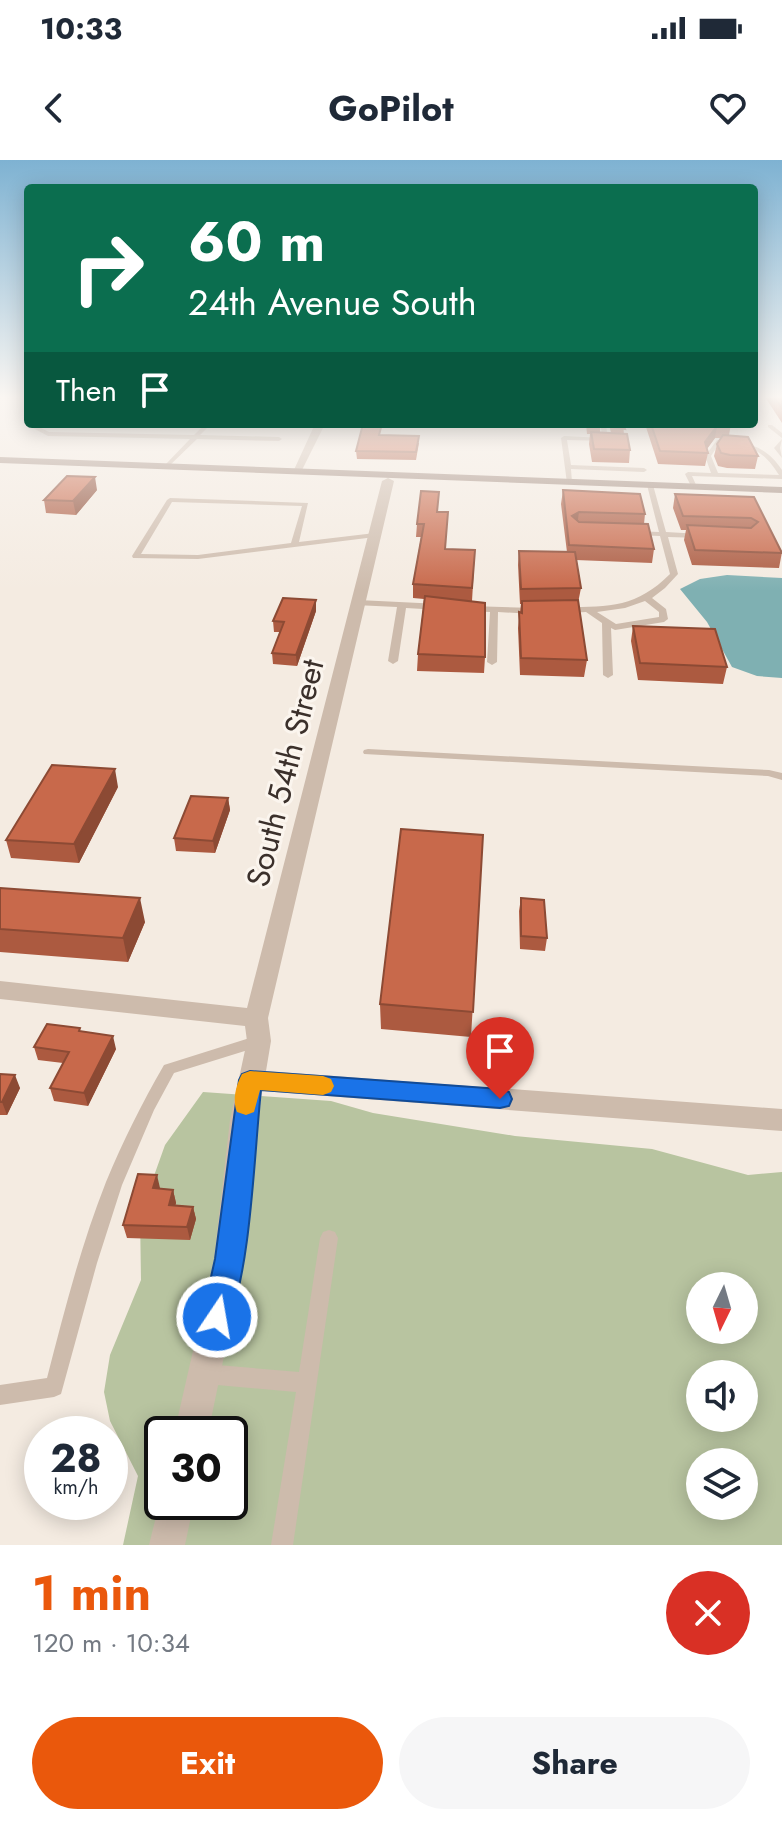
<!DOCTYPE html>
<meta charset="utf-8">
<style>
body{margin:0;font-family:Jost,sans-serif;background:#f6f6f7;color:#1f2937;height:100vh;display:flex;flex-direction:column;font-size:30px;white-space:nowrap}
*{box-sizing:border-box;margin:0}
p{font-size:26px;color:#747a83}
.icon{flex:none;width:44px;height:44px;fill:none;stroke:currentColor;stroke-width:2;stroke-linecap:round;stroke-linejoin:round}
.map{position:relative;height:1385px;overflow:hidden}
.details{display:flex;flex-direction:column;background:#fff;flex:1}
.details>*{flex:none}
.guide{position:absolute;left:24px;top:24px;width:734px;height:244px;border-radius:8px;box-shadow:0 4px 20px #0003;background:#0b6e4f;color:#fff;overflow:hidden}
.needle{width:52px;rotate:185deg}
.buttons{position:absolute;left:686px;top:1112px;display:grid;gap:16px}
.buttons a{display:grid;place-items:center;width:72px;height:72px;border-radius:50%;background:#fff;box-shadow:0 4px 20px #0003;font-size:40px}
.speed{position:absolute;left:24px;top:1256px;display:flex;gap:16px;font-size:40px;font-weight:700;text-align:center}
.speed>*{display:grid;place-content:center;width:104px;height:104px;border-radius:50%;background:#fff;box-shadow:0 4px 20px #0003;line-height:1}
.speed small{font-size:20px;font-weight:400}
.speed .limit{border:4px solid #111;border-radius:12px;background:#fff;color:#111}
.pin{position:absolute;display:grid;place-items:center;width:68px;height:68px;color:#fff;margin:-82px -34px;border-radius:50% 50% 50% 0;rotate:-45deg;box-shadow:0 0 8px #0007}
.pin .icon{rotate:45deg}
.me{position:absolute;width:88px;margin:-44px;rotate:12deg;stroke-linejoin:round;filter:drop-shadow(0 0 6px #0008)}
.turn{display:flex;align-items:center;gap:28px;height:168px;padding:0 32px;font-size:36px}
.turn .icon{width:104px;height:104px;stroke-width:2.5}
.turn b{display:block;font-size:56px;line-height:68px}
.then{display:flex;align-items:center;height:76px;padding:0 32px;background:#0003;gap:16px;font-size:30px}
.round{display:grid;place-items:center;flex:none;width:84px;height:84px;border-radius:42px;background:#f6f6f7}
.overview{display:flex;align-items:center;justify-content:space-between;height:136px;padding:0 32px}
h1{font-size:48px;font-weight:700;line-height:60px;color:#ea580c}
.cta{display:flex;gap:16px;margin-top:auto;padding:16px 32px}
.cta a{flex:1;height:92px;border-radius:48px;background:#ea580c;color:#fff;font-size:32px;font-weight:700;line-height:92px;text-align:center}
.cta a+a{background:#f6f6f7;color:#1f2937}
.status{display:flex;justify-content:space-between;align-items:center;height:56px;padding:0 40px;background:#fff;direction:ltr}
.status svg{height:22px;fill:currentColor}
header{display:flex;justify-content:space-between;align-items:center;height:104px;padding:0 32px;background:#fff;font-size:36px;font-weight:700}
.map>svg:first-child{display:block}
</style>
<div class="status"><b>10:33</b><svg viewBox="0 0 49 12"><path d="M0 12V9h3v3zM5 12V6h3v6zM10 12V3h3v9zM15 12V0h3v12zM26 1h20v11H26zM47 4h2v5h-2z"/></svg></div>
<header><svg class="icon" aria-label="back" viewBox="0 0 24 24"><path d="M15 5l-7 7 7 7"/></svg>GoPilot<svg class="icon" aria-label="heart" viewBox="0 0 24 24"><path d="M12 20l-8-8c-3-5 5-10 8-4 3-6 11-1 8 4z"/></svg></header>
<div class="map">
<svg width="782" height="1385" viewBox="0 0 782 1385">
<rect width="100%" height="100%" fill="#f4ebe1"/>
<!-- green -->
<path fill="#b8c4a0" fill-rule="evenodd" d="M203,932L331,941L373,953L515,976L652,989L748,1015L782,1012V1385H123L138,1316L110,1261L104,1232L110,1195L141,1120L140,1055L165,985ZM700,1126H744V1170H700ZM700,1214H744V1258H700ZM162,1274H230V1342H162ZM700,1302H744V1346H700Z"/>
<!-- water -->
<path fill="#7fb0b2" d="M727,415L782,418V518L757,516L732,507L707,462L680,429L700,419Z"/>
<g fill="none" stroke-linecap="round" stroke-linejoin="round">
<!-- lane -->
<path fill="#cdbbac" fill-rule="evenodd" d="M35,264H41L39,267L49,272L194,275L205,264H211L200,275L279,277L282,279L279,281L197,279L167,308L164,306L165,305L190,279L48,276L33,268Z
M600,264H606L608,281L567,280L571,305L644,308L647,310L644,312L571,309L572,322L567,323L561,278L564,276L603,278Z
M768,265H772L782,273V278L768,267Z
M782,279L780,288L782,298L774,288Z
M717,280C745,281 766,285 782,310V319L692,316L697,327L692,328L685,314L688,312L711,313L705,296ZM719,284C749,285 762,288 779,315L718,313L711,296Z
M650,323L653,325L666,372L701,374L705,376L701,378L668,377L678,414L665,428L652,438L666,449L668,459L664,462L615,470L611,468L613,515L608,518L603,515L602,463L586,452L566,453L562,450L566,447C610,447 637,447 670,414L660,376L635,375L631,373L635,371L659,372L647,325ZM645,441L659,452V457L616,464L597,452L625,448Z
M170,338L308,343L299,382L375,373L379,375L375,377L198,399L133,398L132,396L167,340ZM172,342L302,346L291,383L198,395L141,394Z
M358,440L440,444L444,447L440,450L406,448L398,501L393,504L388,501L397,447L355,445V441Z
M470,446L535,448L539,451L535,454L498,452L497,502L492,505L487,502L490,452L467,451L466,449Z
M368,589L769,610L782,613V620L768,616L364,594L363,592L364,590Z
M259,875L264,877L266,881L264,885L174,913L154,950L122,1025L97,1103L61,1234L54,1237L0,1245V1225L47,1218C64,1152 81,1085 106,1022C123,981 142,943 164,905Z
M329,1070L335,1072L338,1078L293,1385H271L296,1232L206,1224L199,1221L196,1214L199,1207L206,1204L299,1212L320,1078L323,1072Z"/>
<!-- street -->
<path fill="#cdbbac" fill-rule="evenodd" d="M315,264H325L302,310L293,312Z
M388,318L394,321L268,858L271,881L266,911L782,949V971L262,931L244,1099L208,1274H174L214,1099L230,960L247,881L245,866L0,839V821L247,848L382,321Z
M162,1333V1342H194L185,1385H149Z"/>
<!-- secondary -->
<path fill="#a18a7d" fill-rule="evenodd" d="M0,297L782,327V333L0,303Z"/>
</g>
<!-- wall -->
<path fill="#ac5a40" d="M765,237H782V263Z
M586,264H600V273H611L609,264H623L624,274L630,290L629,303L592,302L589,284L590,274H587Z
M645,264H731L729,275L758,296L755,309L727,308L718,306L714,296L717,284L721,278H715L707,289L708,293L705,306L658,304Z
M382,275L419,283L416,300L357,299L356,291Z
M97,330L76,355L46,353L44,340Z
M563,330L645,354L644,364L654,389L652,403L576,400L581,428L578,443L587,500L584,517L520,515L518,468L521,444H520L518,405L519,391L567,392L561,344Z
M675,334L754,337L782,392L779,408L692,405L684,380L686,370H681L673,348Z
M438,352L446,389L475,390L472,441L485,497L484,513L417,511L418,494L424,439L413,438V424L421,377H416L417,364Z
M316,440V451L297,506L273,504L272,493L280,472H274L273,461Z
M633,466L727,507L723,524L638,520L631,481Z
M118,627L79,703L11,698L6,680Z
M228,638L230,650L215,693L176,691L174,678Z
M483,675L471,877L381,869L380,844Z
M0,728L145,762L128,802L0,792Z
M521,738L547,778L545,791L520,789L519,751Z
M81,872L116,889L88,946L54,941L50,928L63,903L38,900L34,887Z
M0,914L20,928L7,955H0Z
M160,1029L173,1030L176,1043L175,1045L193,1047L196,1059L190,1080L127,1078L123,1065Z"/>
<!-- shaded-wall -->
<path fill="#8c4a34" d="M717,266L715,278L703,294L705,282Z
M95,317L97,330L76,355L73,341Z
M579,352L577,366L572,356Z
M316,440V451L297,506L296,495Z
M115,609L118,627L79,703L74,684Z
M228,638L230,650L215,693L213,681Z
M140,738L145,762L128,802L123,778Z
M113,876L116,889L88,946L84,933Z
M15,915L20,928L7,955L2,942Z
M157,1015L160,1028H153Z
M173,1030L176,1043L172,1058L169,1045Z
M193,1047L196,1059L190,1080L187,1067Z"/>
<!-- building -->
<path fill="#c8694b" stroke="#8c4a34" stroke-width="2" d="M774,237H782V248Z
M363,264H382L379,275L419,276L416,292L356,291Z
M588,264H600V266H588Z
M612,264H623L625,269L613,267Z
M651,264H731V266H717L705,282L708,293L660,291Z
M591,272L627,274L630,290L594,289Z
M723,275L748,277L758,296L730,295L721,293L717,284Z
M67,316L95,317L73,341L44,340Z
M563,330L640,334L645,354L579,352L572,356L579,362L648,364L654,389L569,385Z
M421,331L439,332L437,352H448L445,389L475,390L472,428L413,424L424,364H417Z
M675,334L754,337L782,393L695,390L687,365L751,368L758,362L751,358L683,356Z
M519,391L575,392L581,428L521,429Z
M425,436L485,443V497L418,494Z
M283,438L316,440L296,495L272,493L284,462L273,461Z
M578,440L587,500L521,498L519,452L522,453V441Z
M633,466L715,469L727,507L640,503Z
M52,605L115,609L74,684L6,680Z
M191,636L228,638L213,681L174,678Z
M401,669L483,675L473,852L380,844Z
M0,728L140,738L123,778L0,769Z
M521,738L544,740L547,778L521,776Z
M47,864L80,868L79,871L113,876L84,933L50,928L69,892L34,887Z
M0,914L15,915L2,942H0Z
M138,1014L157,1015L153,1028L173,1030L169,1045L193,1047L187,1067L123,1065Z"/>
<!-- sky -->
<linearGradient id="sky" x2="0" y2="1"><stop stop-color="#7eb2d2"/><stop offset="0.55" stop-color="#faf6f2"/><stop offset="1" stop-color="#faf6f2" stop-opacity="0"/></linearGradient>
<rect width="782" height="431" fill="url(#sky)"/>
<!-- route -->
<path fill="#1a73e8" stroke="#114b97" stroke-width="2" d="M250,911L500,929L509,932L512,939L509,946L500,948L261,930C254,996 251,1109 227,1167L217,1171L207,1167L202,1157L215,1099L239,920L242,914Z"/>
<!-- slow -->
<path fill="#f59e0b" d="M250,911L323,916L331,919L334,926L331,932L323,935L260,930L254,952L246,955L237,952C232,941 236,925 242,914Z"/>
<g text-anchor="middle" dominant-baseline="central" stroke-width="6" stroke-linejoin="round" paint-order="stroke">
<!-- street labels -->
<g font-size="32" fill="#3b302b" stroke="#fbf5ee">
<text transform="translate(285 613) rotate(-76)">South 54th Street</text>
</g>
</g>
</svg>
<div class="buttons">
<a><svg class="needle" viewBox="-14 -14 28 28"><path d="M0-13l5 13h-10z" fill="#e53935"/><path d="M0 13l5-13h-10z" fill="#747a83"/></svg></a>
<a><svg class="icon" aria-label="sound" viewBox="0 0 24 24"><path d="M4 9h4l5-4v14l-5-4H4zM17 9q2 3 0 6"/></svg></a>
<a><svg class="icon" aria-label="layers" viewBox="0 0 24 24"><path d="M12 4l9 5-9 5-9-5zM3 14l9 5 9-5"/></svg></a>
</div>
<div class="speed"><div>28<small>km/h</small></div><div class="limit">30</div></div>
<div class="pin" style="left:500px;top:939px;background:#d93025"><svg class="icon" aria-label="arrive" viewBox="0 0 24 24"><path d="M6 21V4h12l-3 4 3 4H6"/></svg></div>
<svg class="me" style="left:217px;top:1157px" viewBox="-20 -20 40 40"><circle r="17" fill="#1a73e8" stroke="#fff" stroke-width="3"/><path d="M0-11L8 9 0 5-8 9z" fill="#fff"/></svg>
<div class="guide">
<div class="turn"><svg class="icon" aria-label="right" viewBox="0 0 24 24"><path d="M7 20v-9h11M14 6l5 5-5 5"/></svg><div><b>60 m</b>24th Avenue South</div></div>
<div class="then">Then<svg class="icon" aria-label="arrive" viewBox="0 0 24 24"><path d="M6 21V4h12l-3 4 3 4H6"/></svg></div>
</div>
</div>
<section class="details">
<div class="overview"><div><h1>1 min</h1><p>120 m · 10:34</p></div><a class="round" style="background:#d93025;color:#fff"><svg class="icon" aria-label="close" viewBox="0 0 24 24"><path d="M6 6l12 12M18 6L6 18"/></svg></a></div>
<div class="cta"><a>Exit</a><a>Share</a></div>
</section>
